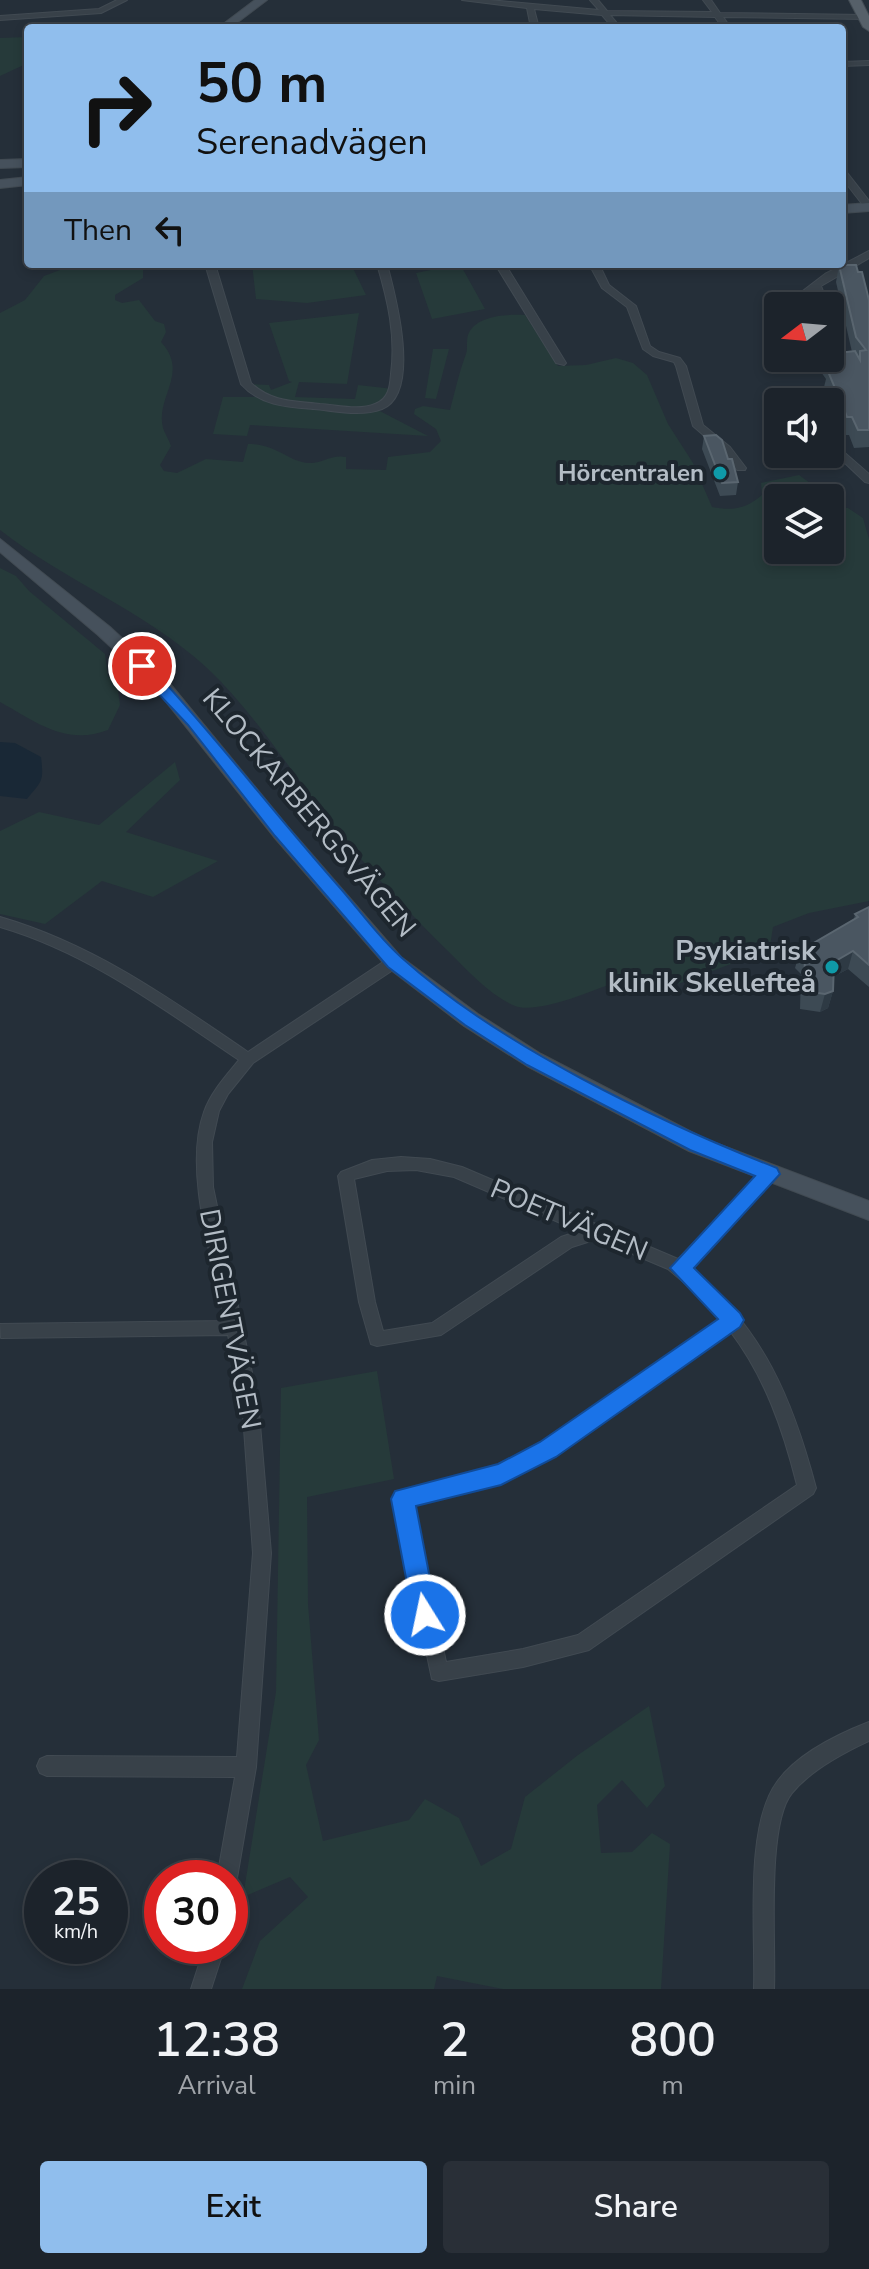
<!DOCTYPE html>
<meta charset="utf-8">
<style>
body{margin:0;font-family:"Nunito Sans",sans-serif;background:#292f37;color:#f1f3f6;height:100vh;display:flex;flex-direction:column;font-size:30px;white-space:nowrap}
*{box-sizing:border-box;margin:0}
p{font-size:26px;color:#a0a4a9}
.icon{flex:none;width:44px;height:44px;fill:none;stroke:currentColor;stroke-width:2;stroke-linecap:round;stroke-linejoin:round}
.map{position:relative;height:1989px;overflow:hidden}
.sheet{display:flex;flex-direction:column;background:#1c232b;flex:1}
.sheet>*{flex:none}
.guide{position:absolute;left:24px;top:24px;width:822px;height:244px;border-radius:8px;box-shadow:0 4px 12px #0003,0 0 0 2px #3a4047;background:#90beed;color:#111;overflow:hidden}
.needle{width:52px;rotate:254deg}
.controls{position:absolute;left:764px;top:292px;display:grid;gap:16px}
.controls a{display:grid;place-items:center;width:80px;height:80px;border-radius:8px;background:#1c232b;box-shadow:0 4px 12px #0003,0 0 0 2px #3a4047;font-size:40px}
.speed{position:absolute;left:24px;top:1860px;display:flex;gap:16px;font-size:40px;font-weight:700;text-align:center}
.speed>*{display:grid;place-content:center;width:104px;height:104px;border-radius:50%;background:#1c232b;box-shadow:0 4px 12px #0003,0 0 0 2px #3a4047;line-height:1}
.speed small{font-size:20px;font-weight:400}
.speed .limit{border:12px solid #d22;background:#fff;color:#111}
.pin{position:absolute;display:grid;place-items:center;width:68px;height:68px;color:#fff;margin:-34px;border:4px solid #fff;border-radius:50%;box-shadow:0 2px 8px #0007}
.me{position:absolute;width:88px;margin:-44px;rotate:350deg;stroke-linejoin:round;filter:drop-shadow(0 0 6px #0008)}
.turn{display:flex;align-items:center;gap:28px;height:168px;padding:0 40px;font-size:36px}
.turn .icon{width:104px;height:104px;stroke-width:2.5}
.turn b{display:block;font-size:56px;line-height:68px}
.then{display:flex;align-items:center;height:76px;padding:0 40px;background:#0003;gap:16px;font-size:30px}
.eta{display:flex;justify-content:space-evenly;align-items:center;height:136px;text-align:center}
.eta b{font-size:48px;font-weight:600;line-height:56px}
.cta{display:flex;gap:16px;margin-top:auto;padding:16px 40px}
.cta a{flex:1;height:92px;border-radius:8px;background:#90beed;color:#111;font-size:32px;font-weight:600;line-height:92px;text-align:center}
.cta a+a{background:#292f37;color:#f1f3f6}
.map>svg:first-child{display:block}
</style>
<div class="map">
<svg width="869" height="1989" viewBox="0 0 869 1989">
<rect width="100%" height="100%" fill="#252f39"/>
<!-- green -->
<path fill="#263a3a" d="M28,37V63L0,76V38Z
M76,264H139L143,268V278L115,295V300L122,303L139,300L155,321L164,324L166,332L161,342C190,373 155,397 163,428C165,434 169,440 171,446L160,465L164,471L177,473L206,459L243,462L248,444C278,444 288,462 309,463C322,464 331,454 346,457V469L386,470L388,457L430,452L441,441L436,429L414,414L415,409L423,406L450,410C455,391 459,373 466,354C468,348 466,342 468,335C475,315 508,314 525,315L558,366L586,365L616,358L633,363L647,375L668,424L693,463L712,507C732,511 746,509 762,495L761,483L799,475L814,486L820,498H778V550H830V507L848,508L863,518L869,539V901L809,913L773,927L770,946L744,959L662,990L625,978C603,987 538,1015 515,1006C491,996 468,971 450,953C409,913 371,872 335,828C293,775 256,714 206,667C145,611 65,581 0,530V313L25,300L44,276Z
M252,264H351L366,295L307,303L256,299Z
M460,264L485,309L432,319L416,273Z
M359,313L347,384L299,382L295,397L355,399L358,385L394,389L374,408L428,436L250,425L247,436L213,434L223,397H259L246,384L269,385L271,390L292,382L289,381L269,323Z
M433,349H449L436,399L425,398Z
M0,568L16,576L29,591L105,654L108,677L124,673L130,678L118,691L120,705L108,730C66,746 36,722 0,702Z
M175,762L180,780L126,832L218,861L153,897L102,881L45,924L0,914V831L39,812L99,825Z
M377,1371L394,1479L307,1497L308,1604L319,1740L306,1765L323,1841L409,1820L425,1799L459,1818L481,1866L511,1849L525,1797L578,1755L649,1706L665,1786L647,1808L622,1780L597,1805L601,1853L632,1852L652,1833L670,1844L661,1989H503L437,1976L434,1989H242L260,1941L308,1897L290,1877L243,1897L276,1692L281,1388Z"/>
<!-- water -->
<path fill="#192836" d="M0,742L15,743L41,757C44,782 42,781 27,799L0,796Z"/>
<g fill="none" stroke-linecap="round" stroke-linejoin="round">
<defs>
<path id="minor" d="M117,0H127L101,13L0,20V16L99,9Z
M462,0H489L599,10L590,0H598L607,11L712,12L703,0H711L720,13L864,15L868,17L864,19L723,17L731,28H723L715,17L610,15L621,28H613L602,15L534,9L539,28H531L527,8Z
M869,61V65L842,66V62Z
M842,169L845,170L869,201V210L866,209L842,178Z
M869,251V258L821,286L829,306H819L814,291L798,306H788L791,300L825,274Z
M205,264H215L251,383C271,402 294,401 320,404C337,405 359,411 375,404C389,399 390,386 391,374C396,335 388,301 377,264H387C395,294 422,393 382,409C361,417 336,411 314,409C287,407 261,406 241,384Z
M495,264H505L566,363L564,365L556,363Z
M589,264H599L609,285L636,306L650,346L659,352L680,358L686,366L703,425L730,447L746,468L745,470H737L722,451L693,426L676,366L674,362L653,356L643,349L627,307L602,288Z
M830,440L869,474V483L865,482L830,449Z
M0,917C93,944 169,998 248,1052L389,958L394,957L401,962L399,966L253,1063L228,1094L219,1111L212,1142L213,1187L258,1401L271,1553L256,1767L237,1878L234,1885L230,1887V1878H217L235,1777L47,1776L40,1773L37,1766L40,1759L47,1756L237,1757L253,1553L242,1401L228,1335L1,1338L0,1324L225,1321C213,1261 183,1170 204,1112C211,1092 226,1076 239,1060C163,1009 89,953 0,927Z
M401,1157L430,1159L462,1167L678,1259L765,1170L770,1168L775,1170L778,1174L775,1178L691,1268C763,1330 792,1397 816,1488L813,1494L589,1650L523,1667L439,1681L432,1679L394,1499L397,1493L498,1467L542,1443L722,1319L700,1296L668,1269L597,1239L572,1247L441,1335L377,1346L371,1344L359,1302L338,1176L341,1172L372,1160ZM416,1170L454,1177L579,1231L561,1237L432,1323L383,1331L375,1302L354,1179L387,1171ZM730,1331C765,1377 783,1429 797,1485L578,1635L523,1649L446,1662L413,1505L501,1482L554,1455Z
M869,1722V1741C843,1753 811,1770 792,1793C766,1824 776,1945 774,1989H754C756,1934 744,1827 777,1782C797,1754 838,1734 869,1722Z
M205,1946H225L211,1989H191Z"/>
<path id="secondary" d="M255,0H267L230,28H218Z
M28,159V167L0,168V160Z
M28,177V185L0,188V180Z
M869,203V211L842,213V205Z
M0,539L110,627L167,680L288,827L401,957L478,1014L541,1054L705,1139L869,1201V1220L689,1151L527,1066L464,1026L387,967L274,837L155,688L98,635L0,552Z"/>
<path id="primary" d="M849,0H861L869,16V31L863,27Z"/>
</defs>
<!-- minor casing -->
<use href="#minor" stroke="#414a52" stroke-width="2"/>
<!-- secondary casing -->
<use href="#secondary" stroke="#414a52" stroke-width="2"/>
<!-- primary casing -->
<use href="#primary" stroke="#414a52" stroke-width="2"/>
<!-- minor -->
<use href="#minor" fill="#384149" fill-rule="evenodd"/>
<!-- secondary -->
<use href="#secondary" fill="#46515c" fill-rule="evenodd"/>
<!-- primary -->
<use href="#primary" fill="#566069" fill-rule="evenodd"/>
</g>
<!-- wall -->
<path fill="#3d4a54" d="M839,265L858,272L869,300V447L854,448L849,435H844L824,387L826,379L821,372L823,358H830L852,352L836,282Z
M830,306L841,324L837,341L830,342Z
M704,436L738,482L736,495L720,496L702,449Z
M869,907V987L848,969L833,977V991L828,1008L820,1012L800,1009L801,974L795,968L800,951L854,919L855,914Z"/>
<!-- shaded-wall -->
<path fill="#2e3a44" d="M853,951L848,969L829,979L834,962Z
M833,991L828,1008L820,1012L825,994Z"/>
<!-- building -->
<path fill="#4a5661" stroke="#5a6670" stroke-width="2" d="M839,265H856L858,272H862L869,300V430H858L852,417H847L827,369H833L826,358H830V354L855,351L860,360V351L866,350L856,337Z
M830,304L841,324L830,325V306H812Z
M716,435L722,440L728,459H732L738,482L722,483L704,436Z
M869,907V965L853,951L834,962L833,991L825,994L804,991L805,956L800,951L858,917L855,914Z"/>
<!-- route -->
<path fill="#1a73e8" stroke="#114b97" stroke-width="2" d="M142,661L147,663C215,735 275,815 341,889C361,912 379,938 402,958C500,1046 655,1120 777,1168L780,1174L694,1268L740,1313L744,1320L740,1327L556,1457L501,1485L416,1506L437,1615L433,1624L425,1627L417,1624L413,1615L391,1499L395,1491L498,1464L540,1442L718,1319L670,1268L755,1176L690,1150L527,1065L465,1025L388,967L275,836L188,725L136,670L134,666Z"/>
<!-- markers -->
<g fill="#0f9aa8" stroke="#1d262e" stroke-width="3">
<circle cx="720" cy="473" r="8"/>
<circle cx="832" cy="967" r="8"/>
</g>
<g text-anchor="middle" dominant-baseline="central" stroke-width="8" stroke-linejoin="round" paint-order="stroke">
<!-- far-poi labels -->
<g font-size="24" font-weight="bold" fill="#b3bcc5" stroke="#1d262e" text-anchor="end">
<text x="704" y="473">Hörcentralen</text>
</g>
<!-- street labels -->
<g font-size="28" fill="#b3bcc5" stroke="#1d262e">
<text transform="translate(309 813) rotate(50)">KLOCKARBERGSVÄGEN</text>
<text transform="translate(569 1220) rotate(23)">POETVÄGEN</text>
<text transform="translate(230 1319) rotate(79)">DIRIGENTVÄGEN</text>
</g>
<!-- poi labels -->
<g font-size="28" font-weight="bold" fill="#b3bcc5" stroke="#1d262e" text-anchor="end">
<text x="816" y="951">Psykiatrisk<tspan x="816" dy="32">klinik Skellefteå</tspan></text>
</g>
</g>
</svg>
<div class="controls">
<a><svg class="needle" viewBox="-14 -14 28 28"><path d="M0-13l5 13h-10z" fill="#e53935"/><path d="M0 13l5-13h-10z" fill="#a0a4a9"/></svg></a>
<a><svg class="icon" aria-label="sound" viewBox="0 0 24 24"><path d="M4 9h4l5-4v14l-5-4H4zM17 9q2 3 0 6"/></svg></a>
<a><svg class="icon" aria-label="layers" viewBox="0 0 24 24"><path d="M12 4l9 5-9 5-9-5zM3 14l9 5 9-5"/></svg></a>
</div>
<div class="speed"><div>25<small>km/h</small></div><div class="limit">30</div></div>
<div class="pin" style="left:142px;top:666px;background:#d93025"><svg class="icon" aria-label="arrive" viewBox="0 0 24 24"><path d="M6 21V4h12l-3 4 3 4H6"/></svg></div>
<svg class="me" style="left:425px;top:1615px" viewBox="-20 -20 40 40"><circle r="17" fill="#1a73e8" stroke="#fff" stroke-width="3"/><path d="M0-11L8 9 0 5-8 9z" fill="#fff"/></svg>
<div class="guide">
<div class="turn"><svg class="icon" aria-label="right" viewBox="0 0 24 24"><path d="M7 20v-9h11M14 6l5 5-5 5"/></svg><div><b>50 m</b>Serenadvägen</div></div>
<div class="then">Then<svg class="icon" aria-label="left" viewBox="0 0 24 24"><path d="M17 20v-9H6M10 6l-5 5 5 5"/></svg></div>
</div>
</div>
<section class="sheet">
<div class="eta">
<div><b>12:38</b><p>Arrival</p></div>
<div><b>2</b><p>min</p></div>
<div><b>800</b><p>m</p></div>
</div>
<div class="cta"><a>Exit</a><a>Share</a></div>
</section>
